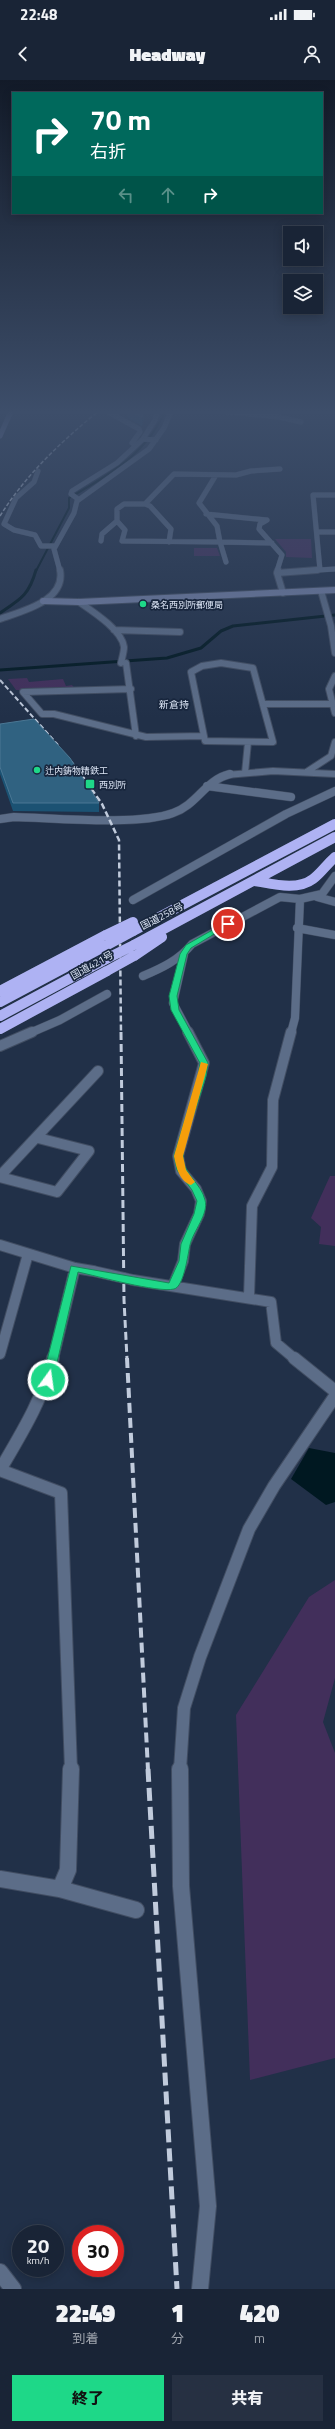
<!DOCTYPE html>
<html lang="ja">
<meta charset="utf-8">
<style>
body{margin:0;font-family:"Titillium Web","Noto Sans JP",sans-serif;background:#263042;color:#f1f3f6;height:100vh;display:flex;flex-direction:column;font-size:15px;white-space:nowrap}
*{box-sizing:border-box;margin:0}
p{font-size:13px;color:#9fa4ad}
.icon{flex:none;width:22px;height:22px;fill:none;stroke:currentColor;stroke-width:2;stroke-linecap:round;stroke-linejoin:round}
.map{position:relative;height:2209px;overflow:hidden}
.sheet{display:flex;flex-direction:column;background:#192436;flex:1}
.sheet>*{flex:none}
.guide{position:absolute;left:12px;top:12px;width:311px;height:122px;border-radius:0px;box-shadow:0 2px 10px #0003,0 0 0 1px #374151;background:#00695c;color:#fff;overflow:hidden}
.buttons{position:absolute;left:283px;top:146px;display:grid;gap:8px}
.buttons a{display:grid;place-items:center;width:40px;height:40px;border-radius:0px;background:#192436;box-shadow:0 2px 10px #0003,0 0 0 1px #374151;font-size:20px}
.speed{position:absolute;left:12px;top:2145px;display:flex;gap:8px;font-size:20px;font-weight:700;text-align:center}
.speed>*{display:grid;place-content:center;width:52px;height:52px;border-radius:50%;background:#192436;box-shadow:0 2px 10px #0003,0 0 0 1px #374151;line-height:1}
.speed small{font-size:10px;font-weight:400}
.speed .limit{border:6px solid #d22;background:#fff;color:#111}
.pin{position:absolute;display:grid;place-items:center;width:34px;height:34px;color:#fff;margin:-17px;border:2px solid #fff;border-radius:50%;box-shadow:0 1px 4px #0007}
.me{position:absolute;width:44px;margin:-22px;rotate:14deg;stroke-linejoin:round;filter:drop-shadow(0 0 3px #0008)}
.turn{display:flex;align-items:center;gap:14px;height:84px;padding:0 12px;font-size:18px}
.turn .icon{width:52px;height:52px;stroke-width:2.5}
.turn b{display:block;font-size:28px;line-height:34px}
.lanes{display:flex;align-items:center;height:38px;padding:0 12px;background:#0003;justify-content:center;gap:20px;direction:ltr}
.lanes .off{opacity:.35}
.eta{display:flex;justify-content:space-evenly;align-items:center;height:68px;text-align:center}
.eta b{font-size:24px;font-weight:800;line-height:28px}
.button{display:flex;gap:8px;margin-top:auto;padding:8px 12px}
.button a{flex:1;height:46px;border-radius:0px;background:#1ed888;color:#111;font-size:16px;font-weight:800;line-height:46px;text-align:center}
.button a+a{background:#263042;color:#f1f3f6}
.status{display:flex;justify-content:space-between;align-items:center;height:28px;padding:0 20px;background:#192436;direction:ltr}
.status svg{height:11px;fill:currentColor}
header{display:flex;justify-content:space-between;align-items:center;height:52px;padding:0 12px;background:#192436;font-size:18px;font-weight:800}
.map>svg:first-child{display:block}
</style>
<div class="status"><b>22:48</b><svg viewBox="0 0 49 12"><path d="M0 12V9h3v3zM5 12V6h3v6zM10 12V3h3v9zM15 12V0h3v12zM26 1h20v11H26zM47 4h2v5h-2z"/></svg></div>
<header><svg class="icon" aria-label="back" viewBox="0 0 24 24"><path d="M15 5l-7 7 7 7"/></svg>Headway<svg class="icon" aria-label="person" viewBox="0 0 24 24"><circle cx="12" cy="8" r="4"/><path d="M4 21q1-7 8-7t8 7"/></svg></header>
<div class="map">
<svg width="335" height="2209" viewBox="0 0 335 2209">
<rect width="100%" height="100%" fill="#213048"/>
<!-- green -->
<path fill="#422f5b" d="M275,459H311L312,478L286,477V472Z
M194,468H217L220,476H194Z
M27,598L29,602L63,599L66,606L72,605L76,610H16L8,599Z
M330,1096H335V1166L319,1164L321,1147L311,1138Z
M335,1500V1598L323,1642L335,1673V1978L250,2000L236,1635L309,1517Z"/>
<!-- water -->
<path fill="#001821" d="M309,1368L335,1373V1422L326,1425L291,1399Z"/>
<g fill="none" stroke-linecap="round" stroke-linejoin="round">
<!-- stream-far1 -->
<path stroke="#001821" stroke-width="2" d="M36,491L69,428V418C109,395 148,373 166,329"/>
<!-- stream -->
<path stroke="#001821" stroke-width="3" d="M0,533C21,519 29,515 36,490
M0,590L167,578L201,568L221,551L233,546L335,535"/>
<defs>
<path id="street-far5" d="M103,329L139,349L140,352L132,363
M221,329V331L279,337L301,342
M143,359L155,340L158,329
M38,391L34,402L16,418L4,444L14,450L35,455L41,466H55
M216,395L199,423L217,446L220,462L272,463
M78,419L71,414L72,411L117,383L143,359L156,360
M145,424H124L117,429V441L125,450L122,461L220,462L226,482
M206,434L267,440
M267,440L260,444L259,449L282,475L277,491
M317,452H335
M101,461L102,454L117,441
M169,462L171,449L150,426L145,424L174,394L236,395L251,391L280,389
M320,490L313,415H335
M60,491L54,469L74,433L77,421L149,369L164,348L172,329
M303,491L335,489"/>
<path id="street-far4" d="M277,493L278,490
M277,493L317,490
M277,493L283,513
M321,511L331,546L335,573
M79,522C92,531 122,550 124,567C124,572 122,578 121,583
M0,539C22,531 66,521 60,490
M114,550L180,552
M126,583L136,656
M221,583L253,588L273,662L205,661L191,592L202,586Z
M335,596L329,609L335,633
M131,609L23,612L42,634H54L146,657L204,656
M263,624H333
M308,691L331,676L335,662
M245,693L248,662
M226,695L273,691L335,694"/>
<path id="street-far3" d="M207,706L291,717
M0,739L14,737C55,738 137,746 173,733C197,725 205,700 230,694
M317,817L335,822
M133,820L286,734L335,711
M297,848L335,855
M184,874L173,923L189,953
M143,896C162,888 179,880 192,864L280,817L300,819
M30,953L60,940L107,914
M291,953L295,938L300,819L322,814L335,796"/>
<path id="street-far2" d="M0,966L32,952
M0,1096L98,991
M0,1097L57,1112L89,1071L38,1058
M0,1165L75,1188L93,1191
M133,1200L271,1222L276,1263L295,1279
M173,1206L183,1181L185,1164L199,1134L201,1121L196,1109L181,1091L178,1076L204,983L188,952
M249,1217L252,1126L272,1087L273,1020L291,952
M0,1274L28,1174
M53,1279L75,1188"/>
<path id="street-far1" d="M294,1278L335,1311
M0,1390L61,1413L71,1690
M0,1390C21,1354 43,1319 53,1278
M180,1690L184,1628L200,1577L249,1449L274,1406L335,1316"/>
<path id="street" d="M180,1689L181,1806L208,2126L200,2209
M0,1799L60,1809L136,1830
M60,1809L68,1790L71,1689
M0,2192L13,2209"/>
<path id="secondary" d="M43,521L79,522L335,510"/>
<path id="primary" d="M0,356L12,329"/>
<path id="highway" d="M255,801C273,804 297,811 313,799C321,793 327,784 335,777
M133,851L335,744
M134,865L335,757
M134,876L162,857
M0,911L106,855
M0,922L107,865
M0,936L108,878
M0,949L107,891"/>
</defs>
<!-- street-far5 casing -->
<use href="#street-far5" stroke="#414d62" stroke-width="5.5"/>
<!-- street-far4 casing -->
<use href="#street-far4" stroke="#414d62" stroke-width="8"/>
<!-- street-far3 casing -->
<use href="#street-far3" stroke="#414d62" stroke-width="9"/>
<!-- street-far2 casing -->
<use href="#street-far2" stroke="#414d62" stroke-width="12"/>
<!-- street-far1 casing -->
<use href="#street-far1" stroke="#414d62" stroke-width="14"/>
<!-- street casing -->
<use href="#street" stroke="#414d62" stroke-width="18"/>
<!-- secondary casing -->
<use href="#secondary" stroke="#414d62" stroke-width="8"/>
<!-- primary casing -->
<use href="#primary" stroke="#414d62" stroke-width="5.5"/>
<!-- highway casing -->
<use href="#highway" stroke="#414d62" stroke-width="10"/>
<!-- street-far5 -->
<use href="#street-far5" stroke="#5c6d88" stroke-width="5"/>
<!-- street-far4 -->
<use href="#street-far4" stroke="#5c6d88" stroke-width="6"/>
<!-- street-far3 -->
<use href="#street-far3" stroke="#5c6d88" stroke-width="8"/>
<!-- street-far2 -->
<use href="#street-far2" stroke="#5c6d88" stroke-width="10"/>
<!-- street-far1 -->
<use href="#street-far1" stroke="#5c6d88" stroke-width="12"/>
<!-- street -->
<use href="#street" stroke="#5c6d88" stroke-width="16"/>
<!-- secondary -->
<use href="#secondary" stroke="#7582a8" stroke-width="6"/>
<!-- primary -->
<use href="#primary" stroke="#8d96c8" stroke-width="5"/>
<!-- highway -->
<use href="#highway" stroke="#aeb2f3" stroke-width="10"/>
<!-- rail-far5 -->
<path stroke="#c1cbdc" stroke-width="1.5" stroke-dasharray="4 2" stroke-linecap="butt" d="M0,436C27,393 62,361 101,329"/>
<!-- rail-far4 -->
<path stroke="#c1cbdc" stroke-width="2" stroke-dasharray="5 2.5" stroke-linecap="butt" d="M0,600L58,665
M71,681L81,695"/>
<!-- rail-far3 -->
<path stroke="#c1cbdc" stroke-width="2.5" stroke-dasharray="6 3" stroke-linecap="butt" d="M81,694L102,724L119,760L121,953"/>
<!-- rail-far2 -->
<path stroke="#c1cbdc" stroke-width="3" stroke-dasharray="8 4" stroke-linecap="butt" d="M121,952L124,1220L127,1279"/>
<!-- rail-far1 -->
<path stroke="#c1cbdc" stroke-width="4" stroke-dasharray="10 5" stroke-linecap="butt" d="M127,1278L148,1690"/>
<!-- rail -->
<path stroke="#c1cbdc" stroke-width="5" stroke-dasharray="13 6" stroke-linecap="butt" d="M148,1689L177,2209"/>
<defs>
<path id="street-bridge" d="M93,1191L133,1200"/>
<path id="highway-bridge" d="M106,855L133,842
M107,865L133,851
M108,878L134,865
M107,891L134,876"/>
</defs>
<!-- street-bridge casing -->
<use href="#street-bridge" stroke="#414d62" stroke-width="12" stroke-linecap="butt"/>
<!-- highway-bridge casing -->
<use href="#highway-bridge" stroke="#414d62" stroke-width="10" stroke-linecap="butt"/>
<!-- street-bridge -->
<use href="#street-bridge" stroke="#5c6d88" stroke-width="10"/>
<!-- highway-bridge -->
<use href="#highway-bridge" stroke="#aeb2f3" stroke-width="10"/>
</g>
<!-- wall -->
<path fill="#1b5273" d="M128,329H146L142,346L128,338Z
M0,644L99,723V732L13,731L0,694Z"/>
<!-- shaded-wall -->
<path fill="#143e5c" d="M144,329H146L142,346V337Z"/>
<!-- building -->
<path fill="#306281" stroke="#4b7794" d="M128,329H144L142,337L128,330Z
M34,639L70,678L99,723H13L0,687V644Z"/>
<!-- sky -->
<linearGradient id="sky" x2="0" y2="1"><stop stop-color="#121a28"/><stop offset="0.52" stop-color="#3d4e6a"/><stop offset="1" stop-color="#3d4e6a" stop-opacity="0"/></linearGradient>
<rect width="335" height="638" fill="url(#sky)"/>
<!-- route -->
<path fill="#1ed888" stroke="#148c58" d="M225,843L231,844L191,868L187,874L177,916L179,930L208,983L206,996C202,1012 182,1065 183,1078C184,1095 201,1103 205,1120C209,1134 193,1151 190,1165C188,1173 184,1207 174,1209C158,1213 97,1196 78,1192L53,1300L51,1302H44L42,1300L71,1186L169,1203L179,1181L181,1164L194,1134L197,1121L192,1110L177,1090L174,1076L198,996L200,983L171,930L169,916L180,874L186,865Z"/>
<!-- slow -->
<path fill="#f59e0b" d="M201,982L208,984L183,1076L186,1090L195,1102L191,1105C179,1101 176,1086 174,1076Z"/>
<!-- markers -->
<g fill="#1ed888" stroke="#18263d" stroke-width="1.5">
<circle cx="143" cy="524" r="4"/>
<circle cx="37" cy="690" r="4"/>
<rect x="85" y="699" width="10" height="10" rx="2"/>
</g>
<g text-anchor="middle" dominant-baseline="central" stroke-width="3.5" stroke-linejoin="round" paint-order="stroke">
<!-- far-poi labels -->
<g font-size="9" fill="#dee7f7" stroke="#18263d" text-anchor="start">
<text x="151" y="524">桑名西別所郵便局</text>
<text x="45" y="690">辻内鋳物精鉄工</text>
<text x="99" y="704">西別所</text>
</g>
<!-- far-quarter labels -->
<g font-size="10" fill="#dee7f7" stroke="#18263d">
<text x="174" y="624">新倉持</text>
</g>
<!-- street labels -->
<g font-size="10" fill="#dee7f7" stroke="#18263d">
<text transform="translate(162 836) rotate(-27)">国道258号</text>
<text transform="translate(92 885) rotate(-29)">国道421号</text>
</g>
</g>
</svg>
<div class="buttons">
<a><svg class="icon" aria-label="sound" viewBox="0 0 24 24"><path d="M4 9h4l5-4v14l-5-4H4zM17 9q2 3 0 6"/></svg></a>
<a><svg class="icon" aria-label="layers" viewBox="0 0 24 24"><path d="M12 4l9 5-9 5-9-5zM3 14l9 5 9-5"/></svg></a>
</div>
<div class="speed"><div>20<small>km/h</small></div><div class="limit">30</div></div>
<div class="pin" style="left:228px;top:844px;background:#d93025"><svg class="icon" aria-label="arrive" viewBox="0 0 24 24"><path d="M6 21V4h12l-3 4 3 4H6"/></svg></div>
<svg class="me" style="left:48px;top:1300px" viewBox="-20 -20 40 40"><circle r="17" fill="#1ed888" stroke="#fff" stroke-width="3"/><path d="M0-11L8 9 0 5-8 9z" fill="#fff"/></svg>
<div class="guide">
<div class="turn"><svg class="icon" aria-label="right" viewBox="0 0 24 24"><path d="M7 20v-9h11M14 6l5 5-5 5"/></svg><div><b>70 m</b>右折</div></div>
<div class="lanes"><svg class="icon off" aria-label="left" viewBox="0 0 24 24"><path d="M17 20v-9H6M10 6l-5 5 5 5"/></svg><svg class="icon off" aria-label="ahead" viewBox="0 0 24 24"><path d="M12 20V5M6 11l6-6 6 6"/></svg><svg class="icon" aria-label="right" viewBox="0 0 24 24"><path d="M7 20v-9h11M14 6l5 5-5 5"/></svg></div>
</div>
</div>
<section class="sheet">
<div class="eta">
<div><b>22:49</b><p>到着</p></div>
<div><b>1</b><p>分</p></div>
<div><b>420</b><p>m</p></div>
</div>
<div class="button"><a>終了</a><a>共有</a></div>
</section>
